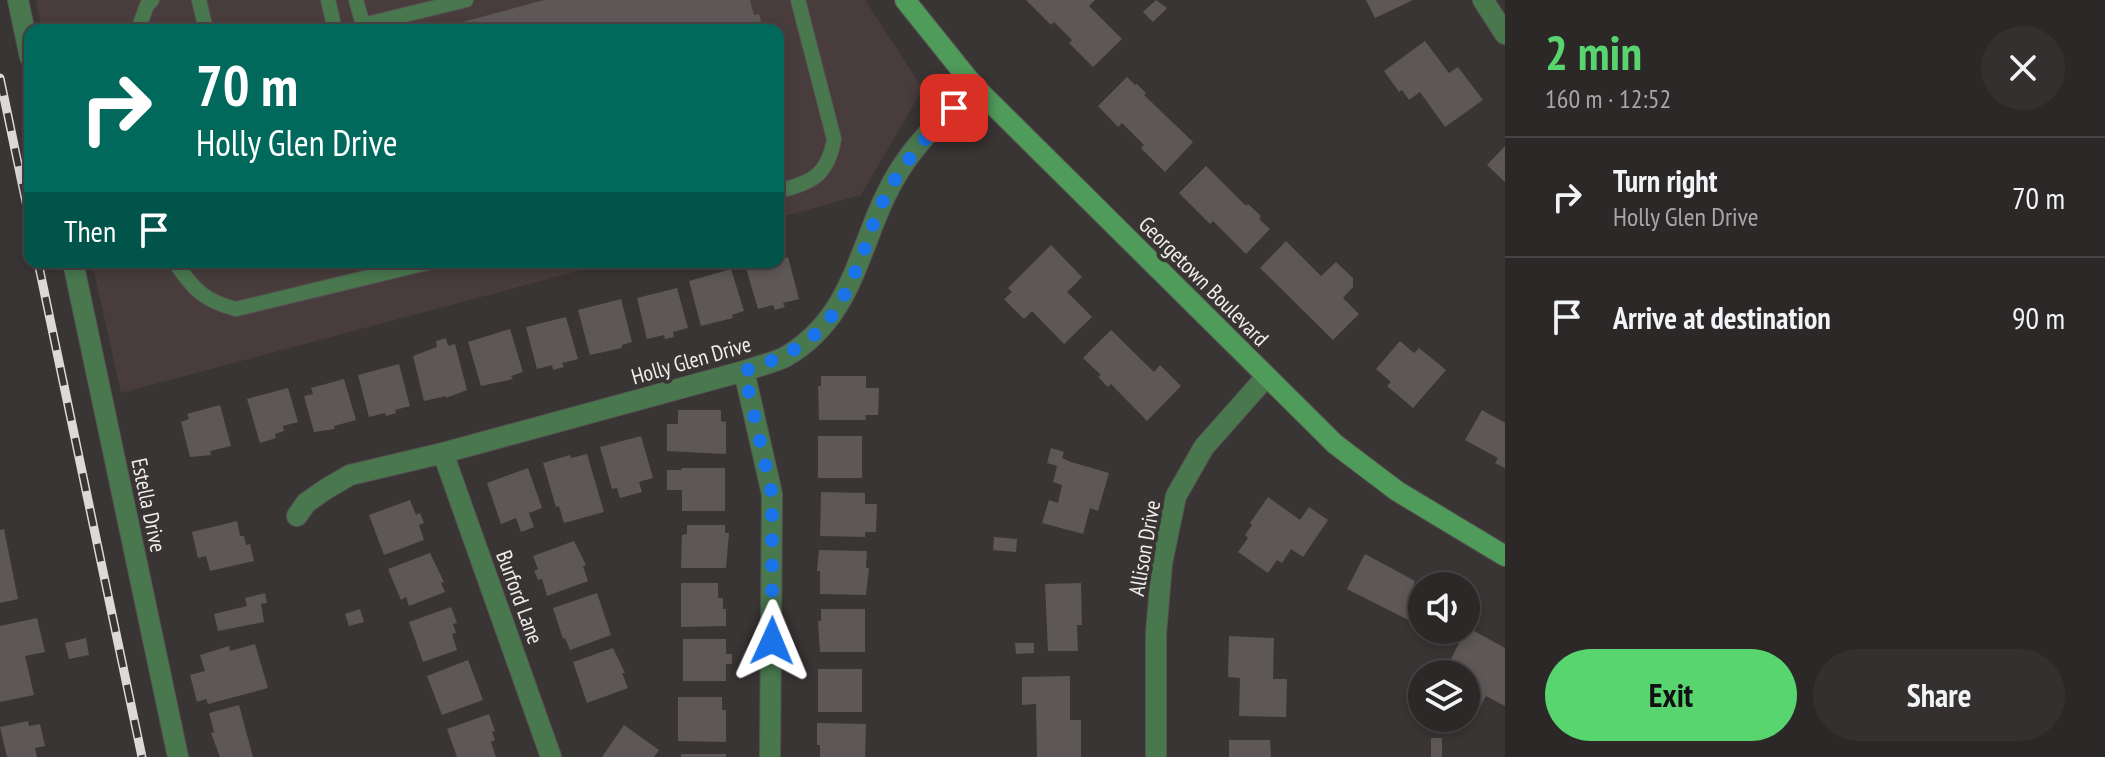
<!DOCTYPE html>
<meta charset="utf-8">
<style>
body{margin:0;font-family:"PT Sans Narrow",sans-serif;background:#343030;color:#f1f3f6;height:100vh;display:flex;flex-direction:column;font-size:30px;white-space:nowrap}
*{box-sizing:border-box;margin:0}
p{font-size:26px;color:#a6a6a8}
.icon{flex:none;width:44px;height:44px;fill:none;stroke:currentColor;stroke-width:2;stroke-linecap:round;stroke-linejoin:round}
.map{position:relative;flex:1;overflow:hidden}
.details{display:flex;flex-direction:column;background:#2c2828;width:600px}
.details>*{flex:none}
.top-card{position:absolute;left:24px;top:24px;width:760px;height:244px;border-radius:16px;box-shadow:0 4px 12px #0003,0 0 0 2px #484445;background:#00695c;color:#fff;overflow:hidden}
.buttons{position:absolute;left:1408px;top:572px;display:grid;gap:16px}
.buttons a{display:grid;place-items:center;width:72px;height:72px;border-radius:50%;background:#2c2828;box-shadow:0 4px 12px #0003,0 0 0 2px #484445;font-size:40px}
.pin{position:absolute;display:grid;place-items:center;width:68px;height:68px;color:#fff;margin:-34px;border-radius:16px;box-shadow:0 4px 12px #0006}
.me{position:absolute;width:88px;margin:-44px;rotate:1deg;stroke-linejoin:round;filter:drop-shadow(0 0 6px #0008)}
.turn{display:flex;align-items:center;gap:28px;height:168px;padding:0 40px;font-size:36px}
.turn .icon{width:104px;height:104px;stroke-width:2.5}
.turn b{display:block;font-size:56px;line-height:68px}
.then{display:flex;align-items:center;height:76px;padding:0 40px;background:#0003;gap:16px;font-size:30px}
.round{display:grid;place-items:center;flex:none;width:84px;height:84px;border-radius:42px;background:#343030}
.summary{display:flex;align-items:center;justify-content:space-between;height:136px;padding:0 40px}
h1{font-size:48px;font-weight:700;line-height:60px;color:#58d56f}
.button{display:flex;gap:16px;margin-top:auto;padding:16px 40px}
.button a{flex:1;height:92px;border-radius:48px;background:#58d56f;color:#111;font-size:32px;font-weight:700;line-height:92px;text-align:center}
.button a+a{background:#343030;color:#f1f3f6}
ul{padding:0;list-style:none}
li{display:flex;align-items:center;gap:24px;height:120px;padding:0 40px;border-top:2px solid #484445}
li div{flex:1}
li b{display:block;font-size:30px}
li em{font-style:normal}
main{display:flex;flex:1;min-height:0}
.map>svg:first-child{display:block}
</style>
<main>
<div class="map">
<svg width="1505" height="757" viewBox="0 0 1505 757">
<rect width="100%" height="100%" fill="#3a3535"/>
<!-- built -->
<path fill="#483c3c" d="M36,0H865L923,89L861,195L778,218V30H42Z
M92,262H612L121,393Z"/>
<!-- building -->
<path fill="#5d5757" d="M544,0H750L754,15L759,14L763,30H433Z
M1026,0H1095L1089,6L1122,39L1093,67L1069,43L1072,40L1054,22L1051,25Z
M1156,0L1167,8L1153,22L1143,12Z
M1366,0H1413L1375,18Z
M1425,41L1449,73L1458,67L1483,100L1445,127L1420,92L1409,100L1402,90L1399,92L1384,71Z
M1127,77L1135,85L1137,84L1146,93L1144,95L1193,142L1165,172L1141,148L1144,145L1122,123L1118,127L1098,106Z
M1505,146V182L1487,165Z
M1206,166L1246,206L1248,204L1261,216L1259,219L1270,229L1246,254L1213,221L1210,224L1179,193Z
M1286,241L1321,276L1336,262L1353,278V287L1343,298L1359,314L1333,340L1260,268Z
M1051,245L1082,277L1067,292L1092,317L1064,344L1032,311L1024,319L1004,299L1012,292L1008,288Z
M788,257L799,299L783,303L785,307L775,310L773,305L758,309L746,268L778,262V259Z
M731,269L744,311L732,315L733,318L701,326L689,281Z
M677,288L688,328L673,332L674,337L665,339L664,335L647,339L637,298Z
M621,299L632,342L622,345V348L590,355L578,310Z
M566,317L578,359L562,363L564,367L553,370L552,365L537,369L526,327Z
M510,329L523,372L511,376L513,379L481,386L468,342Z
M1111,330L1154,372L1160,365L1181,386L1147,421L1111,384L1108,387L1098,377L1101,375L1083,358Z
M446,338L448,346L455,344L467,390L446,398V396L424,401L413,356L437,347L436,341Z
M1400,341L1414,353L1419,348L1446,370L1413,408L1387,386L1391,382L1376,369Z
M399,364L410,406L395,410L396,413L386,416L385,413L369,417L358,375Z
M821,376H866V388H879L878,415H865L866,420H819L818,386H821Z
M344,379L356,420L334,426L335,429L314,432L304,396L313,394L311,388Z
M288,388L298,422L283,426L284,431L275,434L276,438L260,443L247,399Z
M220,405L231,446L210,451L211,455L190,457L181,422L189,419L187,414Z
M678,410H721V421L726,422V454L667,451V424H678Z
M1482,410L1505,423V468L1495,463L1498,458L1465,440Z
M641,436L653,478L639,482L642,492L620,498L617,488L612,489L600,447Z
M818,436H862V478H818Z
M1051,448L1064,452L1062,458L1071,462L1109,473L1098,511L1090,508L1083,534L1042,523L1049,500L1058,503L1062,485L1053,482L1057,466L1047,463Z
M587,454L604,512L564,523L559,506L556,507L543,463L570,455L571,458Z
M528,468L542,508L529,513L534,527L521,532L516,518L501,524L487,483Z
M682,468H725V511H682V490H667V470H681Z
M821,492L865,493V504H877L876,532H865V537L820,536Z
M1268,497L1300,520L1309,507L1328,520L1303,557L1291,549L1282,563L1277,560L1268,573L1238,552L1248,538L1245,535L1252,525L1250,523Z
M410,500L416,515L420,513L424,523L419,525L424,540L384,555L369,515Z
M237,521L240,536H244L246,545L250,544L254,561L210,571L206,556L198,558L192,532Z
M687,525H725V533H729L726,568H681L682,535L687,534Z
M4,529L18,599L0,603V530Z
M994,537L1017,539L1016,552L993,550Z
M574,541L586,565L583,566L588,581L547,596L542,579L538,580L534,571L538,569L533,556Z
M819,550L867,551L866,568H869L866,595L820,594V571H817Z
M430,553L444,582L441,583L445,592L409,606L406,597L401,600L388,569Z
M1365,554L1415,581L1413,586L1422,591V622L1420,626L1347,589Z
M681,583H718V598H723V609H726V626L681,627Z
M1081,583L1082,625H1077L1078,651H1048L1045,584Z
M265,593L267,603L261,604L264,622L218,631L214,614L247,606L245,598Z
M597,593L611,635L570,650L565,638L563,639L553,608Z
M451,607L457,623L453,624L456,633L452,634L457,650L423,662L409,622Z
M360,609L364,622L349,626L345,614Z
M821,609H865V652H820L818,621H821Z
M37,618L45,652L25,656L34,695L0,702V626Z
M1467,627L1505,648V706L1486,696L1479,709L1466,703V683L1474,687L1478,680L1448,665Z
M1229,636L1274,638L1273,679H1287L1286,717L1239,716L1240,678L1228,677Z
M86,638L89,655L69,659L65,643Z
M683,639H726V654H732V664H726V681H683Z
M1015,643H1034V653L1016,654Z
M255,644L268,688L208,704L206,699L197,702L190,675L205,671L200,655L229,646L230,651Z
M613,648L625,673H622L628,688L587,703L573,662Z
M468,660L483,700L442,715L427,676Z
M818,669H862V712H818Z
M1070,676V720H1081V757H1037L1036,704L1022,705V677Z
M678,697H722V710H726V742L678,741Z
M239,705L253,757H220L211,733L214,732L209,713Z
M489,714L495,731L492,732L495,740L491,742L496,757H457L447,729Z
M28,721L29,726L40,724L45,746L35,748L37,757H7L0,727Z
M817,723L866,724L865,757H820V745H817Z
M624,725L659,750L654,757H602Z
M1431,738H1442V757H1431Z
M1229,740H1270L1271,757H1229Z
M681,754H726V757H681Z"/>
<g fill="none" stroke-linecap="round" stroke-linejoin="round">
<defs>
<path id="lane" d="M199,0L206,30
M328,0L335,30
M356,0L363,25
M138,30L147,5L152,0
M357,30L363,25L466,0
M778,191C812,183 828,175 834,139L798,0
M175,262C193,289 204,301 236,309L431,262"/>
<path id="street" d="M18,0L30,57
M1483,0L1505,34
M73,262L178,757
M744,371L772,494L770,757
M443,453L551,757
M297,516L306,503L326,489L350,475L443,453L744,371C758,366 773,363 785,357C860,314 858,234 901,168C920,138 949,112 974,86
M1156,757V634L1162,563L1176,496L1204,447L1266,377"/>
<path id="secondary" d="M905,0L974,86L1335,444L1397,491L1505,556"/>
</defs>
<!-- lane casing -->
<use href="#lane" stroke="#575352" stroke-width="16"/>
<!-- street casing -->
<use href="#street" stroke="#575352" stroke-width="22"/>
<!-- secondary casing -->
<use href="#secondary" stroke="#575352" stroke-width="22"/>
<!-- lane -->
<use href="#lane" stroke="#49784f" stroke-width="14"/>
<!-- street -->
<use href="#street" stroke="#49784f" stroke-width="20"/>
<!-- secondary -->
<use href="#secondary" stroke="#4f9b5a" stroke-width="20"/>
<defs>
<path id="rail" d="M0,78L30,221
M38,262L142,757"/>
</defs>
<!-- rail casing -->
<use href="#rail" stroke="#dcd9d8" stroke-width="9"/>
<!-- rail -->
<use href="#rail" stroke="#3a3535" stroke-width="6" stroke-dasharray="18" stroke-linecap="butt"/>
</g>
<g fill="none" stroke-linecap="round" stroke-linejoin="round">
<!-- route -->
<path stroke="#1a73e8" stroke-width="14" stroke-dasharray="0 25.2" d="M772,641V494L744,371C821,345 837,320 866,245C871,232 874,218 881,205C899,167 925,138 954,108"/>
</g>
<g text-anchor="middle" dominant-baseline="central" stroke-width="8" stroke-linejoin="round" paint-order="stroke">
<!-- street labels -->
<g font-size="22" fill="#f1eeed" stroke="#3a3535">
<text transform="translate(1204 281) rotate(45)">Georgetown Boulevard</text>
<text transform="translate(691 360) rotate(-16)">Holly Glen Drive</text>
<text transform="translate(149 505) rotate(78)">Estella Drive</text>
<text transform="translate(1144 548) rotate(-80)">Allison Drive</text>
<text transform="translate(520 597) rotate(70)">Burford Lane</text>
</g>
</g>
</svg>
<div class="buttons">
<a><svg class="icon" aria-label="sound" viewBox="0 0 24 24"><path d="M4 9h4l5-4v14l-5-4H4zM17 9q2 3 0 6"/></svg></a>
<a><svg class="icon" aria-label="layers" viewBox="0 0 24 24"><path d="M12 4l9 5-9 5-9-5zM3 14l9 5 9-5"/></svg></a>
</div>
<div class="pin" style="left:954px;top:108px;background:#d93025"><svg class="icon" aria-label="arrive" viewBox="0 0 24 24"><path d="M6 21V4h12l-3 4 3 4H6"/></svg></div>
<svg class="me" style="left:772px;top:641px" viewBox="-20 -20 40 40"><path d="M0-17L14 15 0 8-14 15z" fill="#1a73e8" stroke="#fff" stroke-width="4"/></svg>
<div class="top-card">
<div class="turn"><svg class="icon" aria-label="right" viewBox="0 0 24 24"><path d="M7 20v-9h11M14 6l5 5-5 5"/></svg><div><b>70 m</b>Holly Glen Drive</div></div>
<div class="then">Then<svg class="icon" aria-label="arrive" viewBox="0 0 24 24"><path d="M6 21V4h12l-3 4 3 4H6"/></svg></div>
</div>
</div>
<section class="details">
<div class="summary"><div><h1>2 min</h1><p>160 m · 12:52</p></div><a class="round"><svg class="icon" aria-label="close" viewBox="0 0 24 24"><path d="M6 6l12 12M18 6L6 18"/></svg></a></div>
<ul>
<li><svg class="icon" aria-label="right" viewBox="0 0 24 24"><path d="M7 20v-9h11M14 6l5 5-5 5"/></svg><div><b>Turn right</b><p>Holly Glen Drive</p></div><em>70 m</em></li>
<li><svg class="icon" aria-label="arrive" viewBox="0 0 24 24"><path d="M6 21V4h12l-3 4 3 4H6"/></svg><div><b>Arrive at destination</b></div><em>90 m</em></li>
</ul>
<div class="button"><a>Exit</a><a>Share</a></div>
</section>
</main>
